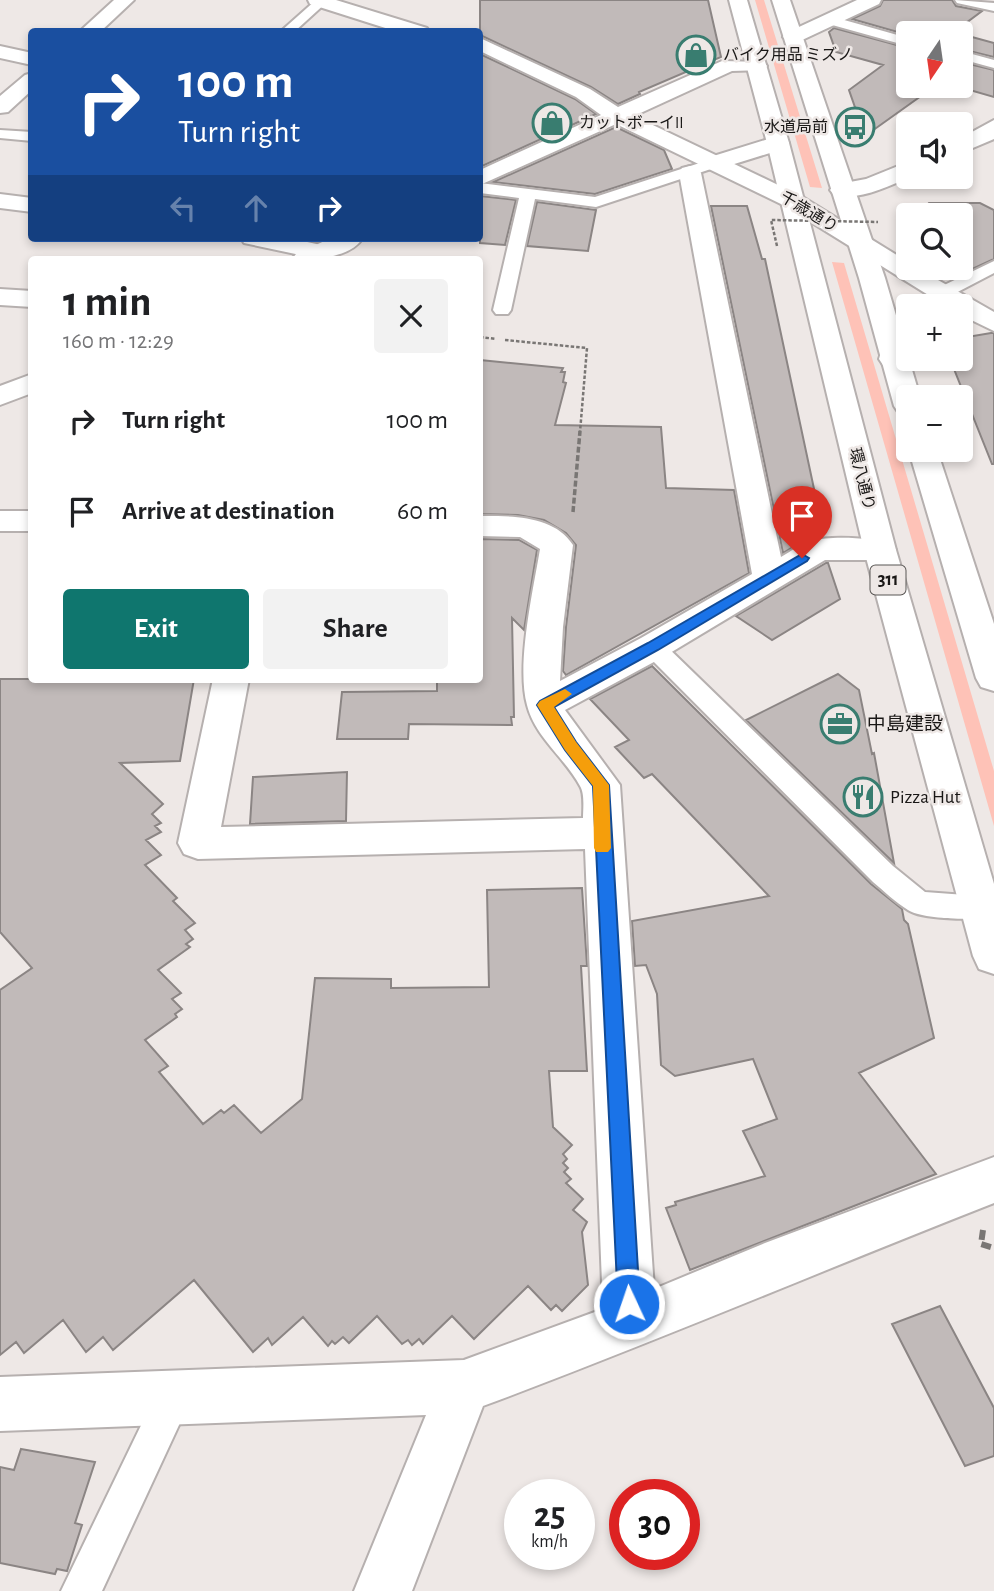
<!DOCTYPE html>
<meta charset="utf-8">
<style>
body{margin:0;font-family:"Alegreya Sans","Noto Sans JP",sans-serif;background:#f2f2f2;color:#202124;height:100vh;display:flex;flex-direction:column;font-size:26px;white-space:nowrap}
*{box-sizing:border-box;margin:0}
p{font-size:23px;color:#757577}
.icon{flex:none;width:38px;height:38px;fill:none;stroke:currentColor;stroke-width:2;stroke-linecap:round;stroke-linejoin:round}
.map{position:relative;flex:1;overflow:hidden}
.panel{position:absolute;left:28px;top:256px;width:455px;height:427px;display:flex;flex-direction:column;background:#fff;border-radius:7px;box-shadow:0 4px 10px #0003}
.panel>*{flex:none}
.hud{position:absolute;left:28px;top:28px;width:455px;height:214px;border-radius:7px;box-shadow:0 4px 10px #0003;background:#1a4fa0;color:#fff;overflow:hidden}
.needle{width:46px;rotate:193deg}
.buttons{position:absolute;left:896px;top:21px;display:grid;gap:14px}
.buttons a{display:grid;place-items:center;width:77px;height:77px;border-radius:7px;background:#fff;box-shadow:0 4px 10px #0003;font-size:35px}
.speed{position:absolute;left:504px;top:1479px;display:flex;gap:14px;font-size:35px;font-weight:700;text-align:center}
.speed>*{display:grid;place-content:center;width:91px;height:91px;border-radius:50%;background:#fff;box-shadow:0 4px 10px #0003;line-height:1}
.speed small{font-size:18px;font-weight:400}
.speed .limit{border:10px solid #d22;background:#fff;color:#111}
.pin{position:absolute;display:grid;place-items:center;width:60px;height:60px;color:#fff;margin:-72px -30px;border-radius:50% 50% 50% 0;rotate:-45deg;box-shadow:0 0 7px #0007}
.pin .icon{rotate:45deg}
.me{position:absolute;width:77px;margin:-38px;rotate:357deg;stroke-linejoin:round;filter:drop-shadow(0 0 5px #0008)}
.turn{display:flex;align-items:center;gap:24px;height:147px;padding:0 35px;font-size:32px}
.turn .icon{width:91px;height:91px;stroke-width:2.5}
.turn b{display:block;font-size:49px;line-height:60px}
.lanes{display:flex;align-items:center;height:66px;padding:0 35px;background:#0003;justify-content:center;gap:35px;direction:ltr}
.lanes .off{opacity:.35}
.round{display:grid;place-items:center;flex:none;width:74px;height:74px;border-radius:7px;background:#f2f2f2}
.overview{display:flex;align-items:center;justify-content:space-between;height:119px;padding:0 35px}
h1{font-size:42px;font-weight:700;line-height:52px}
.action{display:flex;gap:14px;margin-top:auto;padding:14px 35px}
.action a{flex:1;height:80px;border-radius:7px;background:#0f766e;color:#fff;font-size:28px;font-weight:700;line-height:80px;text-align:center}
.action a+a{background:#f2f2f2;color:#202124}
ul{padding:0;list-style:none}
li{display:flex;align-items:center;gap:21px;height:91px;padding:0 35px}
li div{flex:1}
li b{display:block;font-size:26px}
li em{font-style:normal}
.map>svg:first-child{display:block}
</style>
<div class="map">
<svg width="994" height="1591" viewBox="0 0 994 1591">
<rect width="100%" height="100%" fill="#eee8e6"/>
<!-- green -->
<path fill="#fec2b7" d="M755,0H764L822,188L810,187Z
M832,262L844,263L994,771V826Z"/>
<!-- building -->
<path fill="#c1bab9" stroke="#8b8584" stroke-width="2" d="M480,0H708L721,57L639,92L640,94L618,104L591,87L480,35Z
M883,0H952L956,6L982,11L954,32L957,33L908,35L852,19L880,6Z
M834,28L908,48V86H935L865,136L849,90L883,65L836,52L829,32Z
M961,34L994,43V57L961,49Z
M480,54L575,99L596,114L480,167Z
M961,62L994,70V97L956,86H961Z
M616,127L664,150L672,169L595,194L493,182Z
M480,196L516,200L505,245L480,243Z
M537,202L596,210L588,251L527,246Z
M929,203H980L994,210V259L957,276L940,268H961V215H918Z
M711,206H747L762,259H765L823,531L820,537L803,541L783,553Z
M991,333H994V464H992L950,359H961V338Z
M480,360L563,368L561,372H565L563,382L566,383L555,425L661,427L666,488L734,490L749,573L566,675L563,671L566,627L576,545L566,533L544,520L518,515L480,514Z
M480,539L519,540L537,550L524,630L512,618L514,717H511L512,725L409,724L408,739H337L342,692L437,691V679H480Z
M826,563H828L840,599L772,640L736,616Z
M652,666L871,884L902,909L904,920L908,924L934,1038L859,1073L936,1174L690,1270L666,1208L676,1205L675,1202L765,1176L743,1131L777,1119L753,1059L675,1076L661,1065L657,994L646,965L635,966L632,921L769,896L652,774L644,778L615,747L629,740L590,699Z
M838,674L859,690L872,754L874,753L894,863L746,720Z
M0,679H194L180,761L120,763L163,804L152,814L161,823L155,826L161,832L146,840L161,855L145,865L177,898L173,901L195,923L185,930L193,939L186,944L190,947L158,970L181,993L172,999L182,1009L175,1014L177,1017L145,1040L168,1066L159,1072L203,1124L221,1110L224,1113L234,1105L261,1133L302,1099L315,978L391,979V988L489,987L487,890L582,888L587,966H581L587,1071H549L553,1127L572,1145L563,1154L567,1159L563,1163L568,1168L564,1172L571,1179L566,1183L583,1199L573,1210L587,1222L582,1232L588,1285L562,1311L556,1305L551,1310L528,1286L474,1339L452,1316L423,1344L419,1339L412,1345L408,1340L402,1344L377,1316L349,1343L343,1337L335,1344L332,1341L328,1346L303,1317L272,1345L268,1338L253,1352L194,1280L113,1350L103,1337L86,1352L63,1320L24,1353L16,1342L0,1355V990L32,968L0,932Z
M347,772L346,821L250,824L253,777Z
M940,1306L994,1408V1456L965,1466L892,1324Z
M21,1449L95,1462L75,1523L82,1525L67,1571L57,1569L55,1574L0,1563V1467L14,1470Z"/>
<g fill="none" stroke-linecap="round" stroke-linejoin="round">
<defs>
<path id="lane" d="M316,0L328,1L294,32H280Z
M955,0L994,3V11L957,3Z
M830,16L908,38V46L825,23V17Z
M961,51L994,60V68L961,59Z
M0,130L32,132V141L0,138Z
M715,158L720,160L723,163L720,166L596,207L535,199L511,310L508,314H496L493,310L519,198L480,193V183L595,197Z
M994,261V273L948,297L942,298L933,293L936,289Z
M653,639L661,641L893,866L925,892L979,896L989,900L993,908L989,916C974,921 921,919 908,910C895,902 884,891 873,882L645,653L641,647L645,641Z
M174,1379L187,1384L192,1397L102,1591H61L161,1384Z"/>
<path id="street" d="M114,0H134L100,32H79Z
M0,46L32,53V65L0,58Z
M32,73V90L8,112L0,113V96L25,75Z
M994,120V139L961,153V138Z
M778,136L786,138L789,143L786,148L715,170L707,168L704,163L707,158Z
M908,162L910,177C887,187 859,201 834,195L830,190L834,185L866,179Z
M690,166L698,168L701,173L781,557C791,551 801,544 812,541C830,535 873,538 891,543L896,550L891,557L880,560H825L665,656L565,710L620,785L654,1289L765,1243L994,1157V1203C823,1270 655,1342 483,1406L412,1591H354L426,1415L0,1431V1377L464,1360L603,1309L585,849L198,859L184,854L178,843L213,679H249L221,827L583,818C583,809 585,794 580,786C565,758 535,737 527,705C516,665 533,591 540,549L520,537L480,536V516C511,516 554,515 573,545L563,627L560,681L641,638L752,574L679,173L682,168Z
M0,194L32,198V212L0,208Z
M241,238H289L330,247L333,252L330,257L319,259L244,243Z
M0,289L32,291V307L0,305Z
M0,511H32V531H0Z"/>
<path id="secondary" d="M308,0H336L427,28L429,32H398L310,4Z
M857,0H881L879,4L800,41L793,43L783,37L786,33Z
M480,38L590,89L618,107L722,61L764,62L767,66L764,70L732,71L634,116L801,196L908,262V268H917L994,312V331L961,315V306H946L785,206L616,124L480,185V170L601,115L576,97L480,51Z
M331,238H363C349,259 315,259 292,259L296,254Z
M908,325V354L903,365L893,367L883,365L879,359C884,343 891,329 908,325Z
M32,374V393L0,405V386Z"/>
<path id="primary" d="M729,0H747L789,143L896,550L994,884V974L979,969L973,956L864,550L767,143Z
M772,0H790L885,278L920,397H908V415L898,412L894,406L859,278Z
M908,448L937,450L994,624V691L981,687L976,678Z"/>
</defs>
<!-- lane casing -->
<use href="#lane" stroke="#b6b0af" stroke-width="4"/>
<!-- street casing -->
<use href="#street" stroke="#b6b0af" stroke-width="4"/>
<!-- secondary casing -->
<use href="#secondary" stroke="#b6b0af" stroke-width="4"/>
<!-- primary casing -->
<use href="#primary" stroke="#b6b0af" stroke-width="4"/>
<!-- path-far2 -->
<path stroke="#797674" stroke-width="2.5" stroke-dasharray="3.5 2" stroke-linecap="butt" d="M480,337L496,339
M505,340L587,348L580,432"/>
<!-- path-far1 -->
<path stroke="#797674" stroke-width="3.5" stroke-dasharray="6 2.5" stroke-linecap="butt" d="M573,512L580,431"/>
<!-- path -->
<path stroke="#797674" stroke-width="6" stroke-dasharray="10 4.5" stroke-linecap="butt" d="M983,1230L981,1244L994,1248"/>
<!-- lane -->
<use href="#lane" fill="#fff" fill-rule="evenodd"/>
<!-- street -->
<use href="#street" fill="#fff" fill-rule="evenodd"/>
<!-- secondary -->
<use href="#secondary" fill="#fff" fill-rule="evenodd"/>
<!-- primary -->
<use href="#primary" fill="#fff" fill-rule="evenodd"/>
<!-- path-bridge -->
<path stroke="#797674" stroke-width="2.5" stroke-dasharray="3.5 2" stroke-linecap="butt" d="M777,246L771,220L878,222"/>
</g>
<!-- route -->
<path fill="#1a73e8" stroke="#114b97" stroke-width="2" d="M802,554L809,558L807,561L658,650L554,707L576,742L609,785L640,1304L636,1312L629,1315L621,1312L618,1304L593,786L565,750L537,705L540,701L648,643Z"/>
<!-- slow -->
<path fill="#f59e0b" d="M565,689L572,694L554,707L576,742L609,785L611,848L608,852H596L594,848L593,786L565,750L537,705L540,701Z"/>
<!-- icons -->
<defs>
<symbol id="shop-ring" viewBox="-11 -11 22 22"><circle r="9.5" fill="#eee8e6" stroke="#397d70" stroke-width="1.5"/><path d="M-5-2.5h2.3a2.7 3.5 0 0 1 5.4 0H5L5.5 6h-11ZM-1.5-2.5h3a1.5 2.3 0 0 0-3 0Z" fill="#397d70"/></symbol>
<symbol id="bus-ring" viewBox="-11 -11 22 22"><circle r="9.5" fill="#eee8e6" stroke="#397d70" stroke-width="1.5"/><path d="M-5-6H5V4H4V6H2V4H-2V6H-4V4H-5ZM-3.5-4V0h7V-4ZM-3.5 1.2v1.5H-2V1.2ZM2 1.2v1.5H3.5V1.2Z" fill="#397d70"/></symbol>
<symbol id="office-ring" viewBox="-11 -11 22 22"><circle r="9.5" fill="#eee8e6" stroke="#397d70" stroke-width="1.5"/><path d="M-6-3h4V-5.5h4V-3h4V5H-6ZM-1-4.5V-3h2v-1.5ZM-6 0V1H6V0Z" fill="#397d70"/></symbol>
<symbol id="restaurant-ring" viewBox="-11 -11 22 22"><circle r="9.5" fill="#eee8e6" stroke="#397d70" stroke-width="1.5"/><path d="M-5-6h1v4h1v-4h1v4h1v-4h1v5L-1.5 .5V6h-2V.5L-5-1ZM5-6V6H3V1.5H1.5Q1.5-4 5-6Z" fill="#397d70"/></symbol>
</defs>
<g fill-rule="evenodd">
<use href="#shop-ring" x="674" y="33" width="44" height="44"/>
<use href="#shop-ring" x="530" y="101" width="44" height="44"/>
<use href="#bus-ring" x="833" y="105" width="44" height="44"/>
<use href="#office-ring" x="818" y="702" width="44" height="44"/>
<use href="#restaurant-ring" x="841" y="775" width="44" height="44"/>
</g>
<g text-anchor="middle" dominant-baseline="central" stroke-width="5" stroke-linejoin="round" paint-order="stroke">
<!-- far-poi labels -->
<g font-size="16" fill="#191716" stroke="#eee8e6" text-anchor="start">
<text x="723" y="55">バイク用品 ミズノ</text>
<text x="579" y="123">カットボーイII</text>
<text x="828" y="127" text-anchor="end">水道局前</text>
</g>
<!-- far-street labels -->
<g font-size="16" fill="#191716" stroke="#eee8e6">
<text transform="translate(809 212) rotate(31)">千歳通り</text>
<text transform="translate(862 479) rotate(76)">環八通り</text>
</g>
<!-- shield labels -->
<rect fill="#eee8e6" stroke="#595654" stroke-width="2" x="870.5" y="565.5" width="35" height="29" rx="5"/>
<g font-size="18" font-weight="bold" fill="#191716">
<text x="888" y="580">311</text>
</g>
<!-- poi labels -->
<g font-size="19" fill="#191716" stroke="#eee8e6" text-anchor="start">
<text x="867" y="724">中島建設</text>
<text x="890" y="797">Pizza Hut</text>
</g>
</g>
</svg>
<div class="buttons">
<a><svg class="needle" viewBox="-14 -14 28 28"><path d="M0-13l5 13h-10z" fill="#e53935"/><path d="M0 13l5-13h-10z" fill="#757577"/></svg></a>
<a><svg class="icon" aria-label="sound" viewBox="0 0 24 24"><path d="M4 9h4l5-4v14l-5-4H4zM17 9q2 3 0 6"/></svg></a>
<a><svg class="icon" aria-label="search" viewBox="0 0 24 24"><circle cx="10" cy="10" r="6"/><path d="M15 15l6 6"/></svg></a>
<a>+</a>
<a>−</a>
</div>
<div class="speed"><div>25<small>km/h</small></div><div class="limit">30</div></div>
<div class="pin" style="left:802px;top:558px;background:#d93025"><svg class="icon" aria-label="arrive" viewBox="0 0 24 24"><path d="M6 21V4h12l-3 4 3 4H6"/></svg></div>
<svg class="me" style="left:629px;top:1304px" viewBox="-20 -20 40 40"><circle r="17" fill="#1a73e8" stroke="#fff" stroke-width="3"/><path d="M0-11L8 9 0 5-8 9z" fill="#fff"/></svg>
<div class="hud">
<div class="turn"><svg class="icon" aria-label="right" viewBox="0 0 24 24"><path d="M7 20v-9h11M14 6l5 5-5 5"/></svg><div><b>100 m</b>Turn right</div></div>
<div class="lanes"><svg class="icon off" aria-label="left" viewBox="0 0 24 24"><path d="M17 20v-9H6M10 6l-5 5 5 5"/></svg><svg class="icon off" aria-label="ahead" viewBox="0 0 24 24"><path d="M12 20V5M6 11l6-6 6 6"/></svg><svg class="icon" aria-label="right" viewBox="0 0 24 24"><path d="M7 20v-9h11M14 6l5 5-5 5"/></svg></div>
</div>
<section class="panel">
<div class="overview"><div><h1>1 min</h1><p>160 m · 12:29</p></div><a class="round"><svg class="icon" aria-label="close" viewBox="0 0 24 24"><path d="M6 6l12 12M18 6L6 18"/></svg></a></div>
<ul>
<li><svg class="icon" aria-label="right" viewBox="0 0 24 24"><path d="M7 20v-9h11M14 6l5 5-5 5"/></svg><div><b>Turn right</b></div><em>100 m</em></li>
<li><svg class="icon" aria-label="arrive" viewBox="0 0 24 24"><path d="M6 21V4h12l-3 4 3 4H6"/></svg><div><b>Arrive at destination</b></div><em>60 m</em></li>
</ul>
<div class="action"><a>Exit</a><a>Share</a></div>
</section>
</div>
